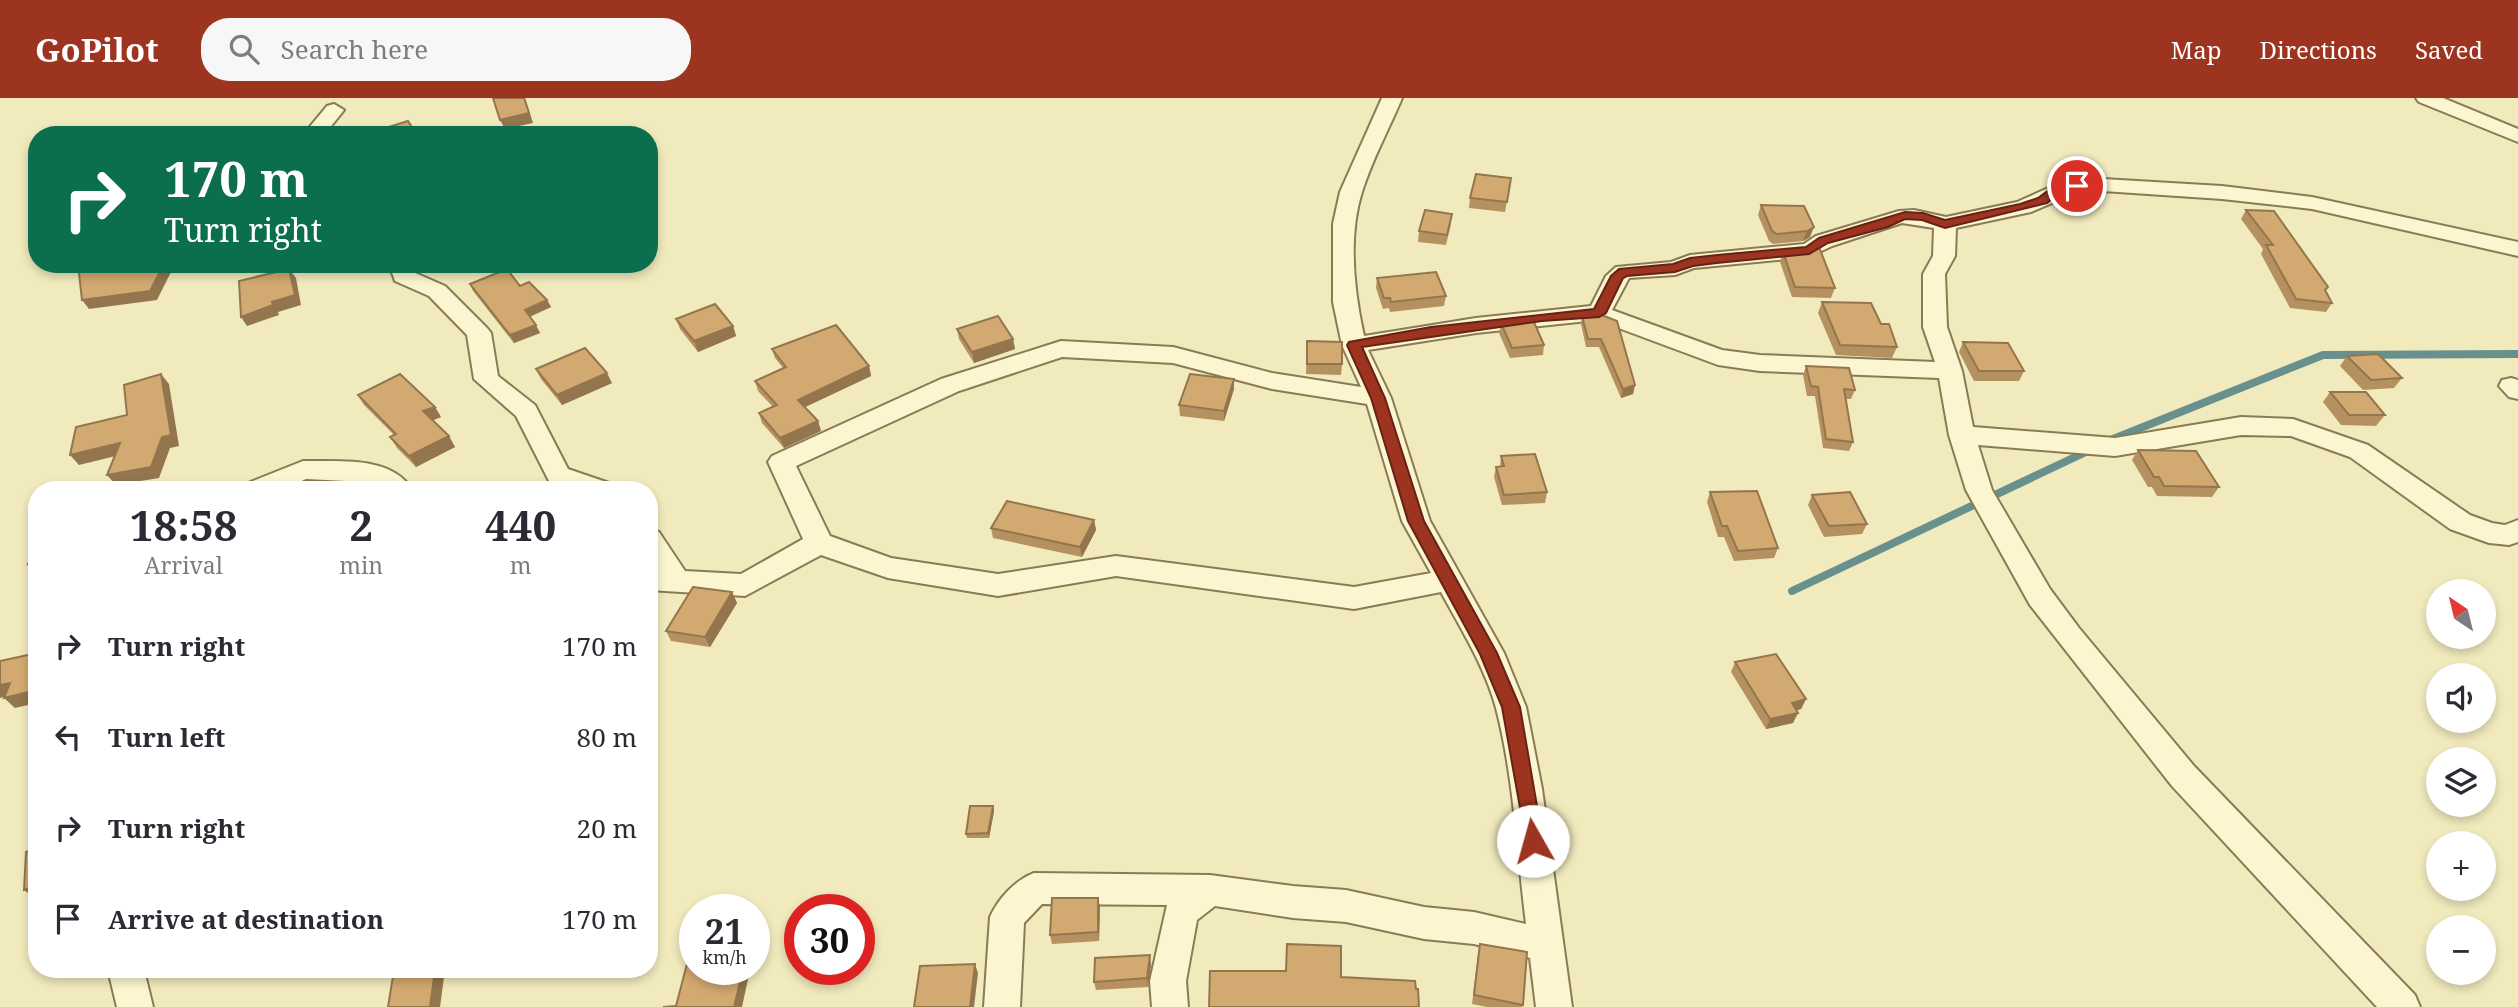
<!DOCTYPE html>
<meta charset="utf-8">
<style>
body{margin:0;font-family:"Noto Serif",serif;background:#f7f7f7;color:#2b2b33;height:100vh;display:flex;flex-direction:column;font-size:26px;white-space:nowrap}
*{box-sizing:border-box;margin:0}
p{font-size:23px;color:#7c7c81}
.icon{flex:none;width:38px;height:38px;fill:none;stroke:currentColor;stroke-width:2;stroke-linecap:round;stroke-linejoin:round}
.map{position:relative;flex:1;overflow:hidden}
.details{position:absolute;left:28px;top:383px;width:630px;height:497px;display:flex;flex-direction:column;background:#fff;border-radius:28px;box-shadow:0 4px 10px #0003}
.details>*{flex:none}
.hud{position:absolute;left:28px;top:28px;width:630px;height:147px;border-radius:28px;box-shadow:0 4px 10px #0003;background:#0b6e4f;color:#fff;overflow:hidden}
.needle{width:46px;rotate:325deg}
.fabs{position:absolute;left:2426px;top:481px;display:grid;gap:14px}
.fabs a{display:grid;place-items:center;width:70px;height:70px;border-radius:50%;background:#fff;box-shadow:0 4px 10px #0003;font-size:35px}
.speed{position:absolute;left:679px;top:796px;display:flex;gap:14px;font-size:35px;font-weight:700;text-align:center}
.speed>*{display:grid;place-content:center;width:91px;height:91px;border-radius:50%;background:#fff;box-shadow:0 4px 10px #0003;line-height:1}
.speed small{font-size:18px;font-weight:400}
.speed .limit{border:10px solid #d22;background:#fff;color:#111}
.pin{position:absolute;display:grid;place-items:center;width:60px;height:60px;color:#fff;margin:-30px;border:4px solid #fff;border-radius:50%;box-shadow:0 2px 7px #0007}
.me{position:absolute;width:77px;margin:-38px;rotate:353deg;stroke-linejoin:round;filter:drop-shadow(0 0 5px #0008)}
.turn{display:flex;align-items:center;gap:24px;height:147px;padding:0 21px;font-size:32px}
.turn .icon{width:91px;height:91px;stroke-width:2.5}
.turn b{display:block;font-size:49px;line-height:60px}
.eta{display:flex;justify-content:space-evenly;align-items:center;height:119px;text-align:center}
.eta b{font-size:42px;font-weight:700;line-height:49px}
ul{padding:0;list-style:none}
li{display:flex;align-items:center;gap:21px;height:91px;padding:0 21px}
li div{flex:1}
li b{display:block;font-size:26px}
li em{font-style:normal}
header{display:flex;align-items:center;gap:42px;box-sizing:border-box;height:98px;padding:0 35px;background:#9d3420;color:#fff}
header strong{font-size:33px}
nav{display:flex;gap:38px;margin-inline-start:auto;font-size:24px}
.search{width:490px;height:63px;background:#f7f7f7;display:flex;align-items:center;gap:18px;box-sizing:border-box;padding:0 24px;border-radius:28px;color:#7c7c81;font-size:26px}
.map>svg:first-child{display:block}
</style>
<header>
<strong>GoPilot</strong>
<div class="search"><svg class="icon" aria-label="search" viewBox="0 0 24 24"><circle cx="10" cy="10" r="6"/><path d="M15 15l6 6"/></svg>Search here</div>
<nav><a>Map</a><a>Directions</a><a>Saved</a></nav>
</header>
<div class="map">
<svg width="2518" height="909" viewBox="0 0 2518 909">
<rect width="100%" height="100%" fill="#f1eabd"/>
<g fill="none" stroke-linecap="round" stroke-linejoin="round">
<!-- stream -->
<path stroke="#68908d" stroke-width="8" d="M2108,343L2323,257L2518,256
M1792,493L2090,352"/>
<defs>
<path id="minor" d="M1382,0H1402C1389,31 1372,62 1362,94C1348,138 1354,193 1364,238L1476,220L1591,208L1606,178L1616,169L1671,164L1690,157L1804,146L1816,138L1899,113L1914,112L1946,119L2017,104L2046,91L2077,82L2103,81L2222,88L2312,99L2518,144V158L2312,111L2222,101L2103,93L2078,94L2031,114L1956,130L1955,158L1945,176L1947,229L1962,273L1973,329L2115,340L2241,319L2293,321L2368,347L2470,417L2492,425L2505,427L2518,422V444L2509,447L2489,445L2450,431L2350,359L2291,338L2241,337L2115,358L1978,347L1992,392L2050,491L2079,530L2194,668L2415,897L2420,909H2377L2172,688L2030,507L1966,392L1949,337L1939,280L1760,273L1718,267L1597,222L1476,235L1368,252L1391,300L1430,423L1504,555L1526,609L1542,691L1572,909H1536L1530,860L1474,846L1424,841L1346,824L1293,820L1215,808L1197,822L1186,883L1188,909H1152L1150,883L1167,807L1042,806L1024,825L1020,909H984L990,819C998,801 1015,782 1034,775L1210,777L1293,788L1346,792L1424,809L1474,814L1526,826C1517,755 1514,679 1496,610C1485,569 1461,531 1441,494L1354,511L1116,478L998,498L888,480L821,457L745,498L649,492V470L654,471L649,463V431L659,434L685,473L741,476L803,441L768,364L772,358L941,281L1061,243L1173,249L1272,275L1361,289L1342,247L1333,204V126L1340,94ZM1902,125L1934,130L1933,158L1923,176V229L1935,264L1760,257L1722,252L1612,212L1629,180L1675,177L1694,170L1809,159L1832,148ZM1062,259L1173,265L1272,291L1367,306L1402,423L1431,475L1354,489L1116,458L998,476L891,460L830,438L796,368L959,293Z
M2416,0H2443L2518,31V44L2419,4Z
M334,6L344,12L324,37H303L327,8Z
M389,166H411L413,174L445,188L487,230L491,235L498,278L535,307L568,371L609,385L613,392H572L549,383L516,318L474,281L467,237L429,198L395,183Z
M2511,280L2518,282V301L2509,299L2499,288L2502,282Z
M303,363C337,364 392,357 412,392H379L366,384L306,381L282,392H244L248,385Z
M108,872H144L153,909H117Z"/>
</defs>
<!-- minor casing -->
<use href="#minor" stroke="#8a7a55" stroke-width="4"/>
<!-- minor -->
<use href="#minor" fill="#fbf6d0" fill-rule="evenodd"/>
</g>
<!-- wall -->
<path fill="#b59160" d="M1511,80L1505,114L1469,110L1470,100Z
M1761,107L1804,108L1810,139L1803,143L1773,146L1769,143L1758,117Z
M2246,112L2332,205L2326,214L2290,210L2261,156L2263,151L2241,121Z
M1451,126L1446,147L1418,144L1419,133Z
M1783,154L1835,190L1831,200L1792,199L1780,164Z
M1377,180L1446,198L1444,208L1390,214L1389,210L1383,211L1376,190Z
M470,186L547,202L551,209L530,219L540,235L514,245L473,193Z
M1822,204L1881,226L1897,249L1892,260L1836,257L1818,215Z
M1599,216L1635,287L1633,296L1621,300L1599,249H1586L1581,226L1582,218Z
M676,221L733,228L736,238L698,254L680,231Z
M1501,225L1544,247L1543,257L1510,260L1499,235Z
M957,231L1013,241L1015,251L974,265L959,241Z
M1307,243L1342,266L1341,277L1306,276Z
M1963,244L2024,273L2019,283H1974L1959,254Z
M772,251L869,268L871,278L805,309L818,323L821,333L784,350L762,325L759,315L773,309L758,293L755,283L783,270L775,260Z
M2347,258L2402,280L2394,290L2363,292L2340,268Z
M1806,268L1855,292L1851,301H1846L1853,344L1849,353L1823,350L1815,298H1807L1803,277Z
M536,271L612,285L562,307L541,281Z
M1234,291L1224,323L1180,318L1179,307Z
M2330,294L2385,317L2376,328L2341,327L2323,304Z
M358,297L435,309L441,319L432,322L449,338L455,349L416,369L397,350L390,339L394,337L364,307Z
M2138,352L2219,389L2212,399L2157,398L2152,389H2148L2132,362Z
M1501,358L1547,394L1545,405L1502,407L1494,379L1496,369H1500Z
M1710,394L1778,450L1774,460L1734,463L1724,439H1718L1707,404Z
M1812,397L1867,426L1862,436L1824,439L1808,407Z
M1094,422L1096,432L1082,459L993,440L991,430Z
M732,494L737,505L710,549L671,543L666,533Z
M1735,564L1806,601L1801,611L1797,612L1793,625L1766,631L1731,574Z
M993,708L994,713L989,740H967L966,736Z
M1098,800L1100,809L1099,843L1052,846L1050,837Z
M1480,846L1523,907L1522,909H1487L1472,906L1478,855Z
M1151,866L1148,889L1096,892L1094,884Z"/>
<!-- shaded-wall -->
<path fill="#93764e" d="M524,0H525L533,25L505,31L500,22Z
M1814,129L1810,139L1803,143L1807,133Z
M164,166H175L157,202L89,211L82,202Z
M289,171L296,180L301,207L278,214L279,217L247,228L241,219Z
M547,202L551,209L528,219L525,212Z
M536,227L540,235L514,245L510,237Z
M733,228L736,238L698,254L694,243Z
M1013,241L1015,251L974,265L972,254Z
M869,268L871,278L801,311L798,302Z
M607,275L612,285L562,307L557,297Z
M161,276L169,286L179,348L170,350L159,380L116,387L107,377Z
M1234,281V291L1224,323V313Z
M1635,287L1633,296L1621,300L1623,291Z
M435,309L441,319L429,324L423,313Z
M818,323L821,333L784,350L780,340Z
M449,338L455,349L416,369L409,358Z
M120,345L128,355L79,367L70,357Z
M1094,422L1096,432L1082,459L1080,449Z
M37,464V474L28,466Z
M732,494L737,505L710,549L705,539Z
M10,585L20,595L0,600V587Z
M37,592V605L15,610L4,600Z
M1806,601L1801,611L1787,615L1792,605Z
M1798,615L1793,625L1766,631L1770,621Z
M993,708L994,713L989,740L988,735Z
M37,787V801H36L24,792Z
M1098,800L1100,809L1099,843L1098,834Z
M1150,857L1151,866L1148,889L1147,880Z
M975,866L978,875L974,909H970Z
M435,872H445L440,909H430Z
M743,872H750L742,909H734Z"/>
<!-- building -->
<path fill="#d2a970" stroke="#93764e" stroke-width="2" d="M493,0H524L529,15L500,22Z
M408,23L417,37H387L382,31Z
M1476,76L1511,80L1507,104L1470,100Z
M1761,107L1804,108L1814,129L1807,133L1777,136L1772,133Z
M1425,112L1452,116L1447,137L1419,133Z
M2246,112L2274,113L2328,189L2325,192L2332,205L2296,201L2266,147H2273Z
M1819,149L1835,190L1795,189L1783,154Z
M78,166H164L150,193L82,202Z
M289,171L295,197L272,204L273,207L241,219L239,183Z
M507,171L520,188L529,184L547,202L525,212L536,227L510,237L470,186Z
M1436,174L1446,198L1391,204L1390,200H1384L1377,180Z
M1822,204L1871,205L1881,226H1889L1897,249L1840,247Z
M715,206L733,228L694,243L676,221Z
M1599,216L1617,223L1635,287L1623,291L1601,241H1588L1582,218Z
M998,218L1013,241L972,254L957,231Z
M1533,222L1544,247L1512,250L1501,225Z
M836,227L869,268L798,302L818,323L780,340L759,315L777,307L755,283L786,269L772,251Z
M1307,243L1342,244V266H1307Z
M1963,244L2008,245L2024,273H1979Z
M585,250L607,275L557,297L536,271Z
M2378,256L2402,280L2371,282L2347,258Z
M1806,268L1849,270L1855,292L1844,291L1853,344L1826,341L1818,289L1811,288Z
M161,276L171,337L162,339L151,369L107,377L120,345L70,357L76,329L127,317L124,287Z
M400,276L435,309L423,313L449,338L409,358L390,339L396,336L358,297Z
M1190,276L1234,281L1224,313L1179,307Z
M2330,294H2366L2385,317H2349Z
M2138,352L2196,353L2219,389L2164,388L2159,379H2154Z
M1535,356L1547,394L1504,397L1496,369L1504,368L1501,358Z
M1757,393L1778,450L1738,453L1727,428H1722L1710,394Z
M1850,394L1867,426L1829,428L1812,397Z
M1007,403L1094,422L1080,449L991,430Z
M37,450V464L28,466Z
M693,489L732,494L705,539L666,533Z
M37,555V592L4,600L10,585L0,587V563Z
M1776,556L1806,601L1792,605L1798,615L1770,621L1735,564Z
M970,708H993L988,735L966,736Z
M37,750V787L24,792L26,754Z
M1052,800H1098V834L1050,837Z
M1287,846L1341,848V879L1415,883L1416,891H1418L1419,909H1209L1210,873H1286Z
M1480,846L1527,854L1523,907L1474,897Z
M1150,857L1147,880L1094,884L1095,860Z
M688,862H695V872H743L734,909H663L676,908Z
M975,866L970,909H914L920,868Z
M394,872H435L430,909H388Z"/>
<!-- route -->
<path fill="#9d3420" stroke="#662215" stroke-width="2" d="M2077,85L2081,86V91L2057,97L2047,105L1945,130L1922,122L1905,121L1888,129L1828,145L1809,156L1717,165L1693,168L1675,174L1627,178L1623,180L1606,215L1599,219L1542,223L1362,249L1385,300L1424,423L1497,555L1520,609L1543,743L1540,749L1533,752L1527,749L1502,609L1480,556L1408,423L1371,300L1347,247L1349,244L1431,229L1594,211L1611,178L1619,171L1673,166L1690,160L1717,157L1806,149L1819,140L1905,114L1923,115L1945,122L2020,106L2038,100L2049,92Z"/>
</svg>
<div class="fabs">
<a><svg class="needle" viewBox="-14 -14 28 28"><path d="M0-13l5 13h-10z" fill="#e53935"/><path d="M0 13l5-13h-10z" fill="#7c7c81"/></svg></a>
<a><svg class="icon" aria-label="sound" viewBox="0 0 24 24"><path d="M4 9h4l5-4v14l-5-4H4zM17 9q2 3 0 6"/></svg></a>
<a><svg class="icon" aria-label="layers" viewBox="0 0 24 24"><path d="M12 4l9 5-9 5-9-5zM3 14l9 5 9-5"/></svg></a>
<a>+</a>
<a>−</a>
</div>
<div class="speed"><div>21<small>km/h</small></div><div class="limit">30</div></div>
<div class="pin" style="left:2077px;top:88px;background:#d93025"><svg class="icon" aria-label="arrive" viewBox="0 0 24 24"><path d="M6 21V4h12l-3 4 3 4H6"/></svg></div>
<svg class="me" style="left:1533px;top:743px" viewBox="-20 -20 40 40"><circle r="19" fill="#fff"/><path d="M0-13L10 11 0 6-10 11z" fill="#9d3420"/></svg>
<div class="hud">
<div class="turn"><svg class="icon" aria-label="right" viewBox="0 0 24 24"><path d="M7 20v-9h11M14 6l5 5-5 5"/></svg><div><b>170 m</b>Turn right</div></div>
</div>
<section class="details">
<div class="eta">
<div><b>18:58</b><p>Arrival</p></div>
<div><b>2</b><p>min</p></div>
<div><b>440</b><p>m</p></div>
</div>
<ul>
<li><svg class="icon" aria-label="right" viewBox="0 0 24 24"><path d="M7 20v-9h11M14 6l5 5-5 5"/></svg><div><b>Turn right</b></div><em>170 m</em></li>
<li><svg class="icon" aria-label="left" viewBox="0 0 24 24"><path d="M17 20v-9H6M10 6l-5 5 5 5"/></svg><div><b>Turn left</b></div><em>80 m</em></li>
<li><svg class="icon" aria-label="right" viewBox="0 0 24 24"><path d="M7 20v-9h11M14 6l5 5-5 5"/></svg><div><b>Turn right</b></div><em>20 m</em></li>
<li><svg class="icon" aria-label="arrive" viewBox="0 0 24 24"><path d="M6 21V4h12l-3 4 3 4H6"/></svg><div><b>Arrive at destination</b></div><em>170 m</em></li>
</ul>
</section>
</div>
